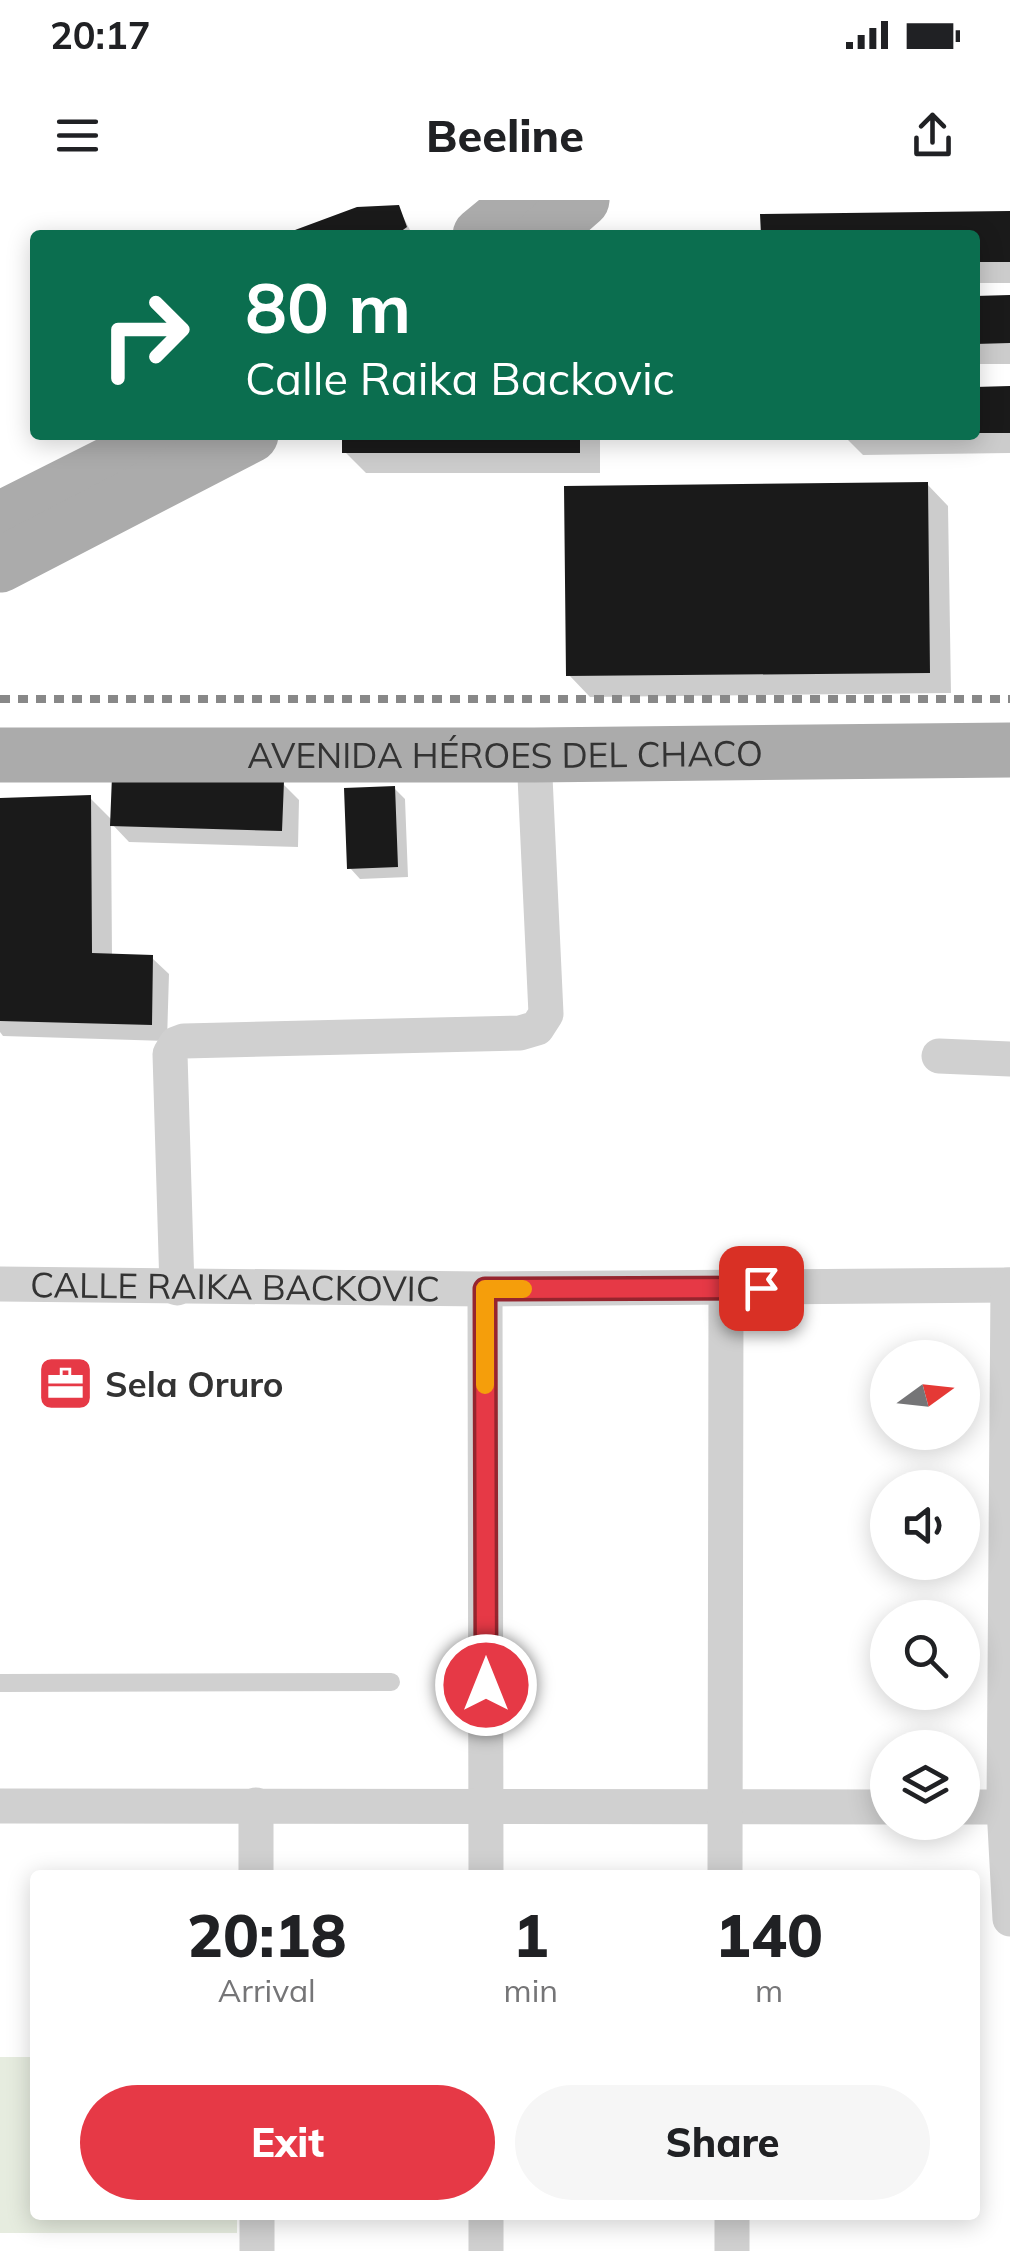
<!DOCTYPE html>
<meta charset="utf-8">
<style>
body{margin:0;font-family:Mulish,sans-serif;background:#f6f6f6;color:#202124;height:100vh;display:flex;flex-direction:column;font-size:38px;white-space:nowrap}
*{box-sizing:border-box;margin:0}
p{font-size:32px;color:#757577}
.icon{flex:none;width:55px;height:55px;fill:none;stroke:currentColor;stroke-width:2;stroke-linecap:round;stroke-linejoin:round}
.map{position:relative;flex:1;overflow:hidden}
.panel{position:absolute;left:30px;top:1670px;width:950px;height:350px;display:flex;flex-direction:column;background:#fff;border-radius:10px;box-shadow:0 5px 25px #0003}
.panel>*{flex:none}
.hud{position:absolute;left:30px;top:30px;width:950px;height:210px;border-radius:10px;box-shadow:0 5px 25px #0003;background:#0b6e4f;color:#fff;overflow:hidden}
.needle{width:65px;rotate:75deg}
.controls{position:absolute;left:870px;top:1140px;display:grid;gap:20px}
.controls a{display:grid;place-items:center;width:110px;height:110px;border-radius:50%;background:#fff;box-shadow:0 5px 25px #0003;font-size:50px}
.pin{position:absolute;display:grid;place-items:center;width:85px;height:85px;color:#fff;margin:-42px;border-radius:20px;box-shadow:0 5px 15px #0006}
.me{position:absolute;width:110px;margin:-55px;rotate:0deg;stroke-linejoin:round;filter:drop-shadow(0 0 8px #0008)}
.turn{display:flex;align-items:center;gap:35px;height:210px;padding:0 50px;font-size:45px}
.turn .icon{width:130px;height:130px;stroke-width:2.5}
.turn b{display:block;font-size:70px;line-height:85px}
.eta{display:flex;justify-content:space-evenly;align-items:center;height:170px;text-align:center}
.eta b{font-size:60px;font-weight:800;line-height:70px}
.primary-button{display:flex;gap:20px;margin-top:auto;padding:20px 50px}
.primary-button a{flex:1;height:115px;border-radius:60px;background:#e63946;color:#fff;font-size:40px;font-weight:800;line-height:115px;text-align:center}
.primary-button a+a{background:#f6f6f6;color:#202124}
.status{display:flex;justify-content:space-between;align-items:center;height:70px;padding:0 50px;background:#fff;direction:ltr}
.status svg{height:28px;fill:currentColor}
header{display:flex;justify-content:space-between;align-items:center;height:130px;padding:0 50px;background:#fff;font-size:45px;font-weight:800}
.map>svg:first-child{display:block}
</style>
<div class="status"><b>20:17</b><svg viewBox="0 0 49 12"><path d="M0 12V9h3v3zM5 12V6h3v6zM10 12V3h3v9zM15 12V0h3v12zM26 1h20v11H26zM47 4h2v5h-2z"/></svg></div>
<header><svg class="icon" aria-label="menu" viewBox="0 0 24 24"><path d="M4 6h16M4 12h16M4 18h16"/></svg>Beeline<svg class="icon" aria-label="share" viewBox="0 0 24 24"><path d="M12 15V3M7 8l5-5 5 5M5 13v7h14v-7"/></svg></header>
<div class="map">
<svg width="1010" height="2051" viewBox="0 0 1010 2051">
<rect width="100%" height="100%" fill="#fff"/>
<!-- green -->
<path fill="#e6ecdf" d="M0,1857H35V2015H237V2033H0Z"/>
<!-- shadow -->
<path fill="#0003" d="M398,7L411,32L407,35H299Z
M1010,13V83H975V35H763Z
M975,98H1010V164H975Z
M975,189H1010V253L863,255L843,235H975Z
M345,235H600V273H366L345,252Z
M927,284L948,306L951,493L590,497L569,475Z
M283,584L299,600L298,647L129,642L111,623L112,756L152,758L169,774L167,841L3,836L0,832V600L90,598L113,621Z
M394,588L405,599L408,677L360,679L350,668Z"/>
<!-- building -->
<path fill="#1a1a1a" d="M399,5L407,27L396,35H297L295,30L357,7Z
M1010,11V62H975V35H761L760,14Z
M1010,95V143L975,144V96Z
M1010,186V233H975V187Z
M342,235H580V253H342Z
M928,282L930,473L566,476L564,286Z
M112,576L284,581L282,631L110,626Z
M395,586L398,667L347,669L344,588Z
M91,595L92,753L153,755L152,825L0,821V598Z"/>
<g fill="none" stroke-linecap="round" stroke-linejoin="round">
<!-- lane -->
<path stroke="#d0d0d0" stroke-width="18" d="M0,1483L391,1482"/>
<!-- street -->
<g stroke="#d0d0d0" stroke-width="35">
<path d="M939,856L1010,859"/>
<path id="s1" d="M0,1084L485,1089L1010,1085"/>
<path d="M1008,1085L1004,1607L1010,1719"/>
<path d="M177,1088L170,854L176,844L184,841L520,833L537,828L546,814L534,555"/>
<path d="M485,1089L486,1675"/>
<path d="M256,1605V1675"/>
<path d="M0,1606L888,1607"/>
<path d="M962,1607H1010"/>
<path d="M725,1675L726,1088"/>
<path d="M257,2015V2051"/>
<path d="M486,2015V2051"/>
<path d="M732,2015V2051"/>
</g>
<!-- primary -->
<g stroke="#ababab" stroke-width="55">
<path d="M480,35L522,0"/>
<path d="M542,35L582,0"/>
<path d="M0,319L167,235"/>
<path d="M0,365L251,235"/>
<path id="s2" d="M0,555H534L1010,550"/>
</g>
<!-- rail -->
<path stroke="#888" stroke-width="8" stroke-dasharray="10 8" stroke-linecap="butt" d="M0,499H1010"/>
</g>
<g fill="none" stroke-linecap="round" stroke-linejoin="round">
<defs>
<path id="route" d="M486,1485L485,1089L761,1088"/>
</defs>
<!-- route casing -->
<use href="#route" stroke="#96252e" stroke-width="25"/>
<!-- route -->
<use href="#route" stroke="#e63946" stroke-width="18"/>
<!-- slow -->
<path stroke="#f59e0b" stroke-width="18" d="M485,1185V1089H523"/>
</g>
<!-- icons -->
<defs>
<symbol id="office-square" viewBox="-11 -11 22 22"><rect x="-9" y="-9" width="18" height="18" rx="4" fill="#e63946" stroke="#fff"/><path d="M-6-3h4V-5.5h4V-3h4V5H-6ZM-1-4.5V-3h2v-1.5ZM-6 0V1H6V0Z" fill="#fff"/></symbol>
</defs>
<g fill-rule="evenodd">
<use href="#office-square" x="34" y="1152" width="63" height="63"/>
</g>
<g text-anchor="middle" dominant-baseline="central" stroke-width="10" stroke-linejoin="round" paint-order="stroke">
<!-- street labels -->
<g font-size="35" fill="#333" stroke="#fff">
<text stroke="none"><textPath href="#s2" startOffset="505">AVENIDA HÉROES DEL CHACO</textPath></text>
<text stroke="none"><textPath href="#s1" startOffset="235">CALLE RAIKA BACKOVIC</textPath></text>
</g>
<!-- poi labels -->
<g font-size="35" font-weight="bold" fill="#333" stroke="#fff" text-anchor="start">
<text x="105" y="1184">Sela Oruro</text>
</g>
</g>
</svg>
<div class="controls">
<a><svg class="needle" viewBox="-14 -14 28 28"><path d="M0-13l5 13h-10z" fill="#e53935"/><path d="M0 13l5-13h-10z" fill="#757577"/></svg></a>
<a><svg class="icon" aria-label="sound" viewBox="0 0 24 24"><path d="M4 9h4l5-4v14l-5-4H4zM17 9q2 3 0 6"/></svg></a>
<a><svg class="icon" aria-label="search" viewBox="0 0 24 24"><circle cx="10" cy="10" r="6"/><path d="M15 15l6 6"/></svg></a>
<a><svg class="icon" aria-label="layers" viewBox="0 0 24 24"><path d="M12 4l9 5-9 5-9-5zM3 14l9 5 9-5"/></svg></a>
</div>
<div class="pin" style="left:761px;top:1088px;background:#d93025"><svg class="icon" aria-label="arrive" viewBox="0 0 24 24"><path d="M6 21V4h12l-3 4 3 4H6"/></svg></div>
<svg class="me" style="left:486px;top:1485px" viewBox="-20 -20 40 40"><circle r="17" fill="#e63946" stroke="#fff" stroke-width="3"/><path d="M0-11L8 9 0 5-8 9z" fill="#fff"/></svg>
<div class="hud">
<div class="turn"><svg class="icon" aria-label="right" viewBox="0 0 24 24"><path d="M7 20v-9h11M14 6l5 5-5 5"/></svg><div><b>80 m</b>Calle Raika Backovic</div></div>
</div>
<section class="panel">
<div class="eta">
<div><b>20:18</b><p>Arrival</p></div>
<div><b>1</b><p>min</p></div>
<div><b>140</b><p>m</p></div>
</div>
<div class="primary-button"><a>Exit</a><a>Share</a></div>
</section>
</div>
